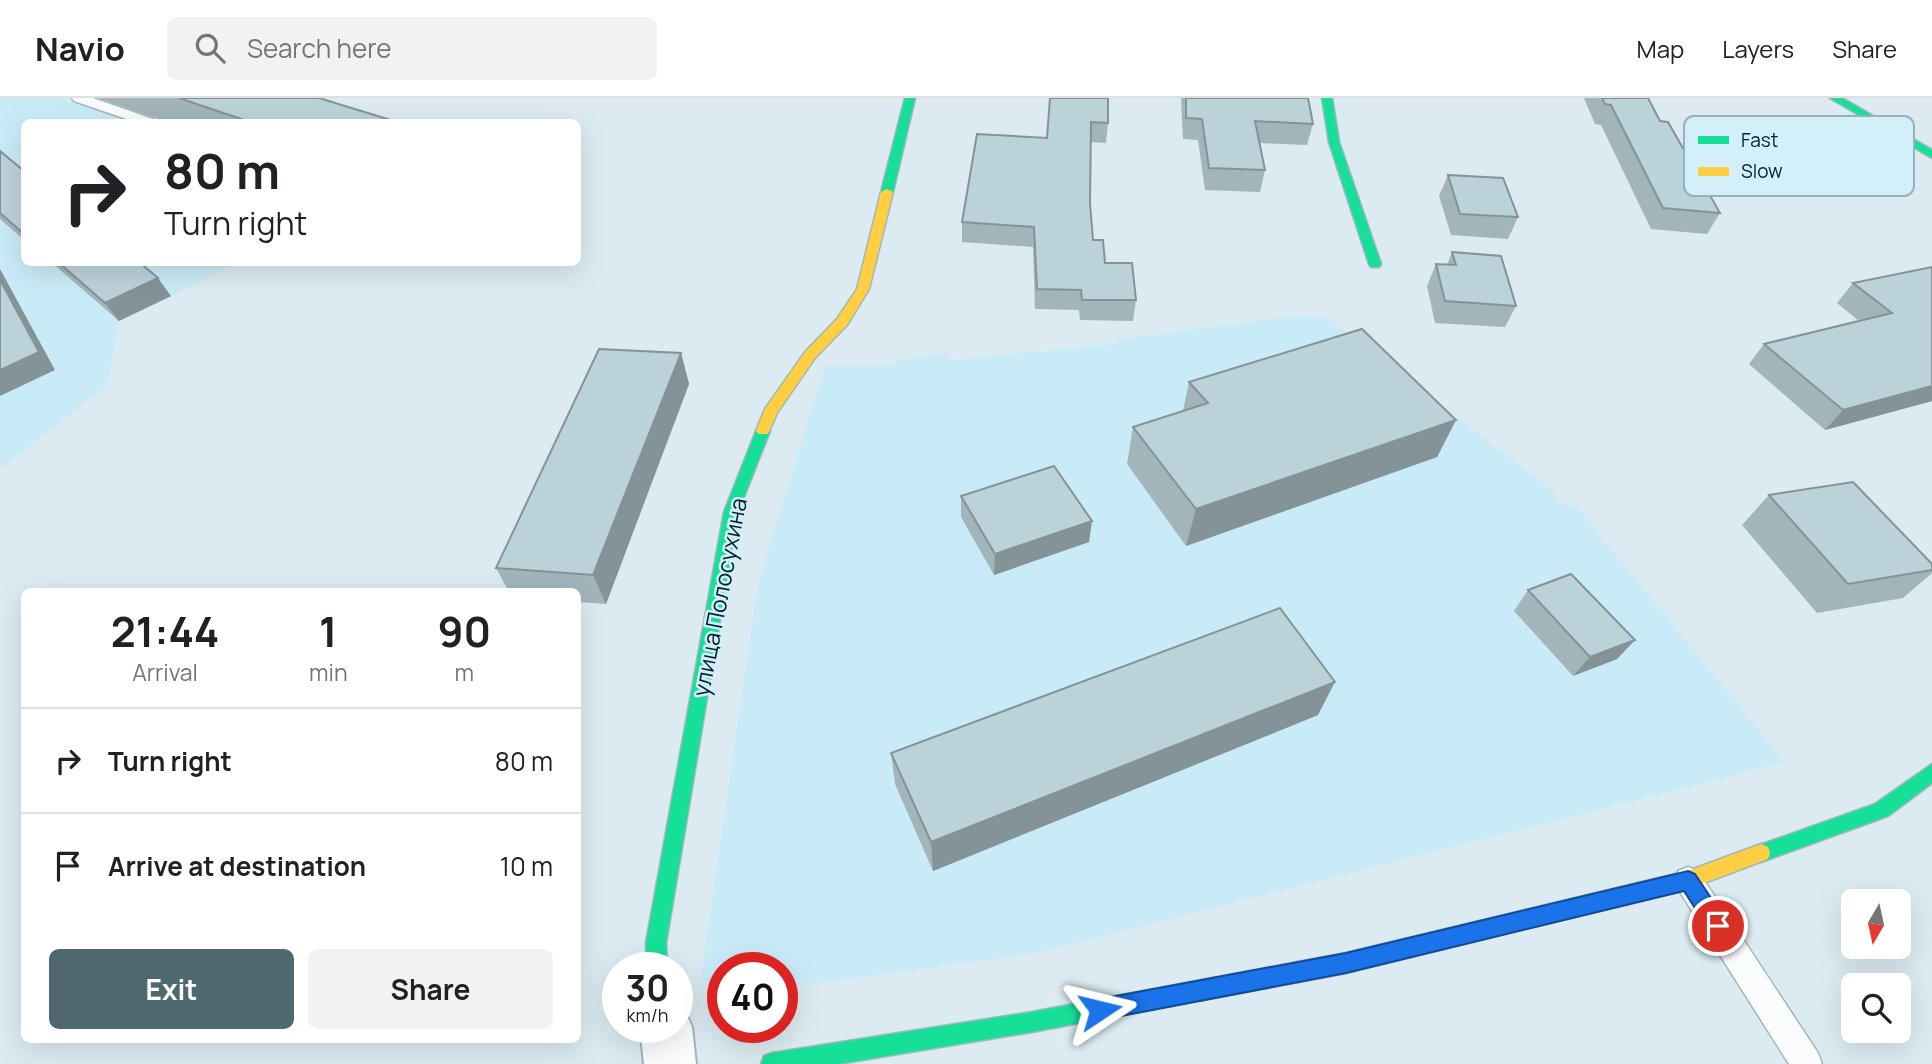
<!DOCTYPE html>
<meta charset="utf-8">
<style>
body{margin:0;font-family:Manrope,sans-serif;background:#f2f2f2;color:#202124;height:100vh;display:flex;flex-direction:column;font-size:26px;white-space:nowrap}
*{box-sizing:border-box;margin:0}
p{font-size:23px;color:#757577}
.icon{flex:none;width:38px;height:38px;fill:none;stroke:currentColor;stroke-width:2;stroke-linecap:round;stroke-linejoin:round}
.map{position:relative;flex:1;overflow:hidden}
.drawer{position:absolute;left:21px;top:490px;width:560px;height:455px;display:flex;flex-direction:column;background:#fff;border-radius:10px;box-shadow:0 7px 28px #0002}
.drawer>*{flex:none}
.top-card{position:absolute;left:21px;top:21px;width:560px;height:147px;border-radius:10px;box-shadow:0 7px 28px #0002;background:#fff;color:#202124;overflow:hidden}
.needle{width:46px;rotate:189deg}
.controls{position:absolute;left:1841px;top:791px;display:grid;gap:14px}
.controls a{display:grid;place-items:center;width:70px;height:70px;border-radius:10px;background:#fff;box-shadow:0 7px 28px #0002;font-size:35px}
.speed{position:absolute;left:602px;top:854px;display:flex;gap:14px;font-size:35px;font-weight:700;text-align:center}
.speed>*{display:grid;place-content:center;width:91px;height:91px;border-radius:50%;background:#fff;box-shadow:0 7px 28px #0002;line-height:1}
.speed small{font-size:18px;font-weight:400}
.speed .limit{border:10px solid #d22;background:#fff;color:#111}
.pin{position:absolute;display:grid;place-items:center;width:60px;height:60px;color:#fff;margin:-30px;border:4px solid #fff;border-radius:50%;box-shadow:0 2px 7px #0007}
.me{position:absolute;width:77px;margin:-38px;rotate:80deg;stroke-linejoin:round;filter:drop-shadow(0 0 5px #0008)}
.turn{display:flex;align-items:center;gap:24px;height:147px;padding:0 28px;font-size:32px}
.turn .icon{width:91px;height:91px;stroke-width:2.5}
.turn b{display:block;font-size:49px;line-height:60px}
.eta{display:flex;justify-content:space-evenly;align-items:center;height:119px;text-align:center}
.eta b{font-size:42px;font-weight:700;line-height:49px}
.action{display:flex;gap:14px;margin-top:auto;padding:14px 28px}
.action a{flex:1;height:80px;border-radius:10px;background:#4e6870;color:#fff;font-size:28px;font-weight:700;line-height:80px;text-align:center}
.action a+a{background:#f2f2f2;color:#202124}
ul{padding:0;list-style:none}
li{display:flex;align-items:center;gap:21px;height:105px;padding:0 28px;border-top:2px solid #e0e0e0}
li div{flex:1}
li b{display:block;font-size:26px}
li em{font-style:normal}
header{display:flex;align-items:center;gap:42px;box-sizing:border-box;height:98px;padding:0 35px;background:#fff;border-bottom:2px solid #e0e0e0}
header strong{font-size:33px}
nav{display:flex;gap:38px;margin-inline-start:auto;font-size:24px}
.search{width:490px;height:63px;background:#f2f2f2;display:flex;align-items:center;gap:18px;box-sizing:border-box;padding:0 24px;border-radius:10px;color:#757577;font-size:26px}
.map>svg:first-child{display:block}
</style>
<header>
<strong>Navio</strong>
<div class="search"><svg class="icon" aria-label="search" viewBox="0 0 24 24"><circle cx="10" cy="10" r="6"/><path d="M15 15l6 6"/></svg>Search here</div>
<nav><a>Map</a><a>Layers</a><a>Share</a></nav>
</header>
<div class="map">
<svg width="1932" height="966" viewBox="0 0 1932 966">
<rect width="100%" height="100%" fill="#dbebf1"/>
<!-- built -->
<path fill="#c9ebf7" d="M0,0H224L299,24H24V164L237,165L119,223L107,288L0,371Z
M1295,218L1328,220L1556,395L1558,406L1576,408L1785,664L1037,855L782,890V870H723V895L701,879L758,486L825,268H894L893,263L948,255L950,262L1116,246L1115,242Z"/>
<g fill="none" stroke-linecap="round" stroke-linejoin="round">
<defs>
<path id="lane" d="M72,0H93L153,21L156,24H135L74,3Z
M1688,769L1698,773L1818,955L1822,966H1789L1678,791L1674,782L1678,773Z"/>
<path id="street" d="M677,908L684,911L692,929L696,966H644L640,929H677Z"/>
<path id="fast" d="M905,0H915L893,94L887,97L881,94Z
M1322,0H1332L1339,44L1381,166L1379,169H1371L1369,166L1329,44Z
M1830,0H1842L1932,52V60Z
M763,328L770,333L738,414L666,845L667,870H647L646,845L724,414L756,333Z
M1932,666V685L1888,718L1761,764L1754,761L1752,755L1754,749L1875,706Z
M1298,864L1305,867L1308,874L1305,881L1298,884L1032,934L838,966H761L764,958L772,955L1032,914Z"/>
<path id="slow" d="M887,91L893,94L869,191L847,227L815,260L777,315L768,336H758L756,333L765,311L805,254L837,221L857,191L881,94Z
M1761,746L1768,749L1770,755L1768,761L1688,791L1346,875L1298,884L1291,881L1288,874L1291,867L1298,864L1346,855L1688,773Z"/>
</defs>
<!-- lane casing -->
<use href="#lane" stroke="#a1b6bd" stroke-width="3"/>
<!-- street casing -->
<use href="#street" stroke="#a1b6bd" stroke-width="4"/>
<!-- fast casing -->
<use href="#fast" stroke="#a1b6bd" stroke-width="3"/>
<!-- slow casing -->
<use href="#slow" stroke="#a1b6bd" stroke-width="3"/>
<!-- lane -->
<use href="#lane" fill="#fafcfd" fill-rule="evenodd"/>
<!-- street -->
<use href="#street" fill="#fafcfd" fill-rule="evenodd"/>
<!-- fast -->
<use href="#fast" fill="#16e098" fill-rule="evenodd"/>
<!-- slow -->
<use href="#slow" fill="#ffcf43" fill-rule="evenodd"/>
</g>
<!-- wall -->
<path fill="#a2b5bb" d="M98,0H319L397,24H167Z
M1050,0L1108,25L1106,45L1091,44L1090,105L1093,142L1105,165L1136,202L1133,223L1080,222L1079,212L1035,211L1033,149L962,144V124L1047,40Z
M1181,0H1308L1313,26L1307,47L1259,45L1265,72L1260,94L1205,92L1198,42L1183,41Z
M1584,0H1648L1660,23L1720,115L1707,136L1651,131L1601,27L1595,26Z
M0,53L24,73V142L0,121Z
M1448,77L1518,119L1508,141L1451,137L1439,98Z
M1452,154L1516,208L1505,229L1435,225L1427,188L1436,166L1447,167Z
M51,164H139L171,198L119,223Z
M1932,169V303L1825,332L1749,266L1764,246L1859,223L1837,205L1853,185Z
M681,255L689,286L606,506L578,504V494H509L496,470Z
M1189,284L1456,322L1437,359L1186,448L1127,366L1133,329L1183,313Z
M1769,397L1932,466V475L1903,500L1817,515L1742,427Z
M961,398L1089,444L994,477L961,419Z
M1528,492L1635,542L1617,561L1573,578L1514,513Z
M1318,617L933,773L895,686L891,655Z"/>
<!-- shaded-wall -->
<path fill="#849398" d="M0,171L55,272L0,298Z
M158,180L171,198L119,223L105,205Z
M681,255L689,286L606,506L593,477Z
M1932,288V303L1825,332L1843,312Z
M1456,322L1437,359L1186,448L1196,411Z
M1092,423L1089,444L994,477L995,456Z
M1635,542L1617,561L1573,578L1590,559Z
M1335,584L1318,617L933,773L931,744Z"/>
<!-- building -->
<path fill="#bcd2d9" stroke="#849398" stroke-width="2" d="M179,0H319L397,24H250Z
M1050,0H1108V25L1091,24L1090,105L1093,142H1103L1105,165H1132L1136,202H1082L1081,192L1037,191L1034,129L962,124L977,36L1047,40Z
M1186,0H1308L1313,26L1255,23L1265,72L1209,70L1202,21L1186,20Z
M1602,0H1648L1660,23L1668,24L1720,115L1663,110L1611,7L1605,6Z
M0,53L24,73V136L0,115Z
M1448,77L1503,80L1518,119L1460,116Z
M1452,154L1501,158L1516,208L1445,203L1436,166L1456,167Z
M58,164H139L158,180L105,205Z
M1932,169V288L1843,312L1764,246L1892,215L1853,185Z
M0,182L39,254L0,272Z
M1362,231L1456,322L1196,411L1133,329L1208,305L1189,284Z
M599,251L681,255L593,477L496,470Z
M1054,368L1092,423L995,456L961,398Z
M1853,384L1932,466V472L1848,486L1769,397Z
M1571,476L1635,542L1590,559L1528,492Z
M1280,510L1335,584L931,744L891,655Z"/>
<!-- route -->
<path fill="#1a73e8" stroke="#114b97" stroke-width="2" d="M1688,773L1695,776L1725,821L1728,828L1725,835L1718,838L1711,835L1684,793L1346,875L1100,922L1092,919L1089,912L1092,905L1100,901L1346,855Z"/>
<g text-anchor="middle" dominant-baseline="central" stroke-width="5" stroke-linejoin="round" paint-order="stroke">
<!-- street labels -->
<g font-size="23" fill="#02222b" stroke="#d3eff9">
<text transform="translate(719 499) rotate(-79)">улица Полосухина</text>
</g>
</g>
<!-- legend -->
<rect x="1684" y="18" width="230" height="80" rx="10" fill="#d3eff9" stroke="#94b2bb" stroke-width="2"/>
<rect x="1698" y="38" width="31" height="8" fill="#16e098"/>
<rect x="1698" y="69" width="31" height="9" fill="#ffcf43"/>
<g font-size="19" fill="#02222b">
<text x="1741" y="49">Fast</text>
<text x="1741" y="80">Slow</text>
</g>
</svg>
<div class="controls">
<a><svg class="needle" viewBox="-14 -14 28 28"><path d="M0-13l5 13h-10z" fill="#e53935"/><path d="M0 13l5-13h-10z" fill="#757577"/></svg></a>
<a><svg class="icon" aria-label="search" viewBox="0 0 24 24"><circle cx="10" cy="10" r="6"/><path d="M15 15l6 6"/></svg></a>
</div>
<div class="speed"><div>30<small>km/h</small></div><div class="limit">40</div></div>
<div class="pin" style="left:1718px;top:828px;background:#d93025"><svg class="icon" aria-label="arrive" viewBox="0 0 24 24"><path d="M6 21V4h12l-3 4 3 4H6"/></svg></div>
<svg class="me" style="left:1100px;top:912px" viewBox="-20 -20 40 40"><path d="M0-17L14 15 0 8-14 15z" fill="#1a73e8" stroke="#fff" stroke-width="4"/></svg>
<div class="top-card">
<div class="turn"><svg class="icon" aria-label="right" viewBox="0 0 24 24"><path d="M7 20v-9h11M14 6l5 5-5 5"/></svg><div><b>80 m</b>Turn right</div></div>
</div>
<section class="drawer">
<div class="eta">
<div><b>21:44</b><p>Arrival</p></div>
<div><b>1</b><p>min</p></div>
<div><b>90</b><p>m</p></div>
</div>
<ul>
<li><svg class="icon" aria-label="right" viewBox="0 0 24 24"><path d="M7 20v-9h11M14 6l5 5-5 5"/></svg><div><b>Turn right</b></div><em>80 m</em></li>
<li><svg class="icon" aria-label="arrive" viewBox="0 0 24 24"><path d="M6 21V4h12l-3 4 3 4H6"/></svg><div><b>Arrive at destination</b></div><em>10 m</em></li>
</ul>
<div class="action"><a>Exit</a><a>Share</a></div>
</section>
</div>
